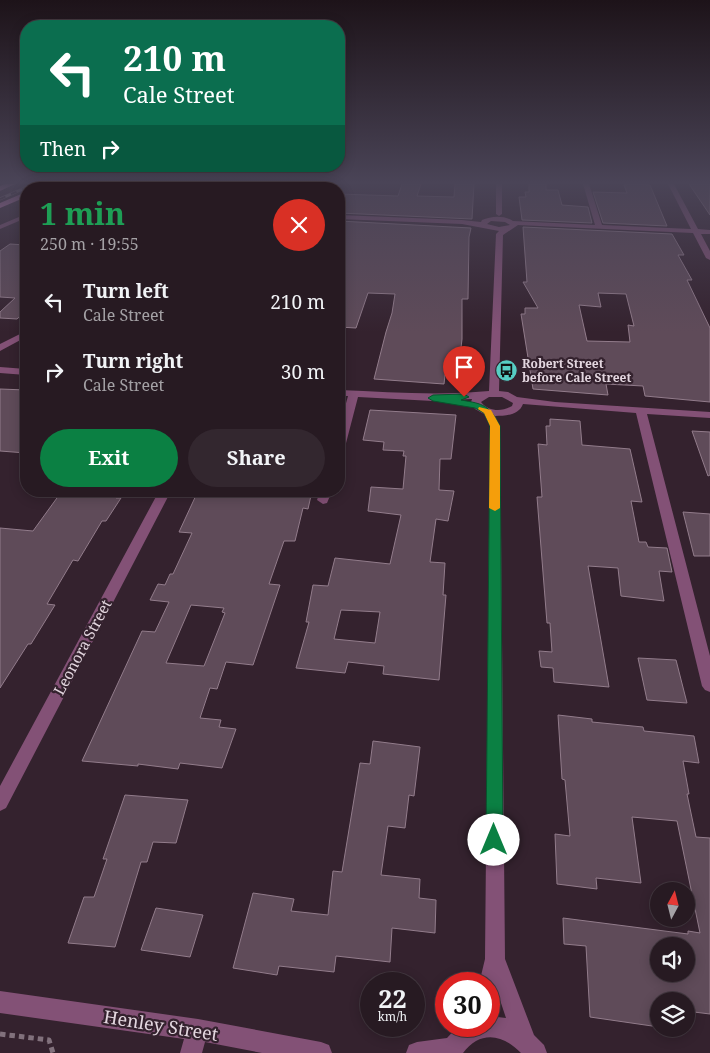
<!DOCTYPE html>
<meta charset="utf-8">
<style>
body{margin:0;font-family:"Noto Serif",serif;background:#33272f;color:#f1f3f6;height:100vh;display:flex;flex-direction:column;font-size:19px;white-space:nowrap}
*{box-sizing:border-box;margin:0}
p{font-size:16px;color:#a4a1a5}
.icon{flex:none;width:28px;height:28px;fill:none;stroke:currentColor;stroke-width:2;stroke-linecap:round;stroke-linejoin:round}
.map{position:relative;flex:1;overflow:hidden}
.drawer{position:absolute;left:20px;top:182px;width:325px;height:315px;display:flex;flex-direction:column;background:#271a22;border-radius:20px;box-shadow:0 2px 12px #0003,0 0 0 1px #433840}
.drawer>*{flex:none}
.top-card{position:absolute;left:20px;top:20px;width:325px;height:152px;border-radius:20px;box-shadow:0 2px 12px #0003,0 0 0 1px #433840;background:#0b6e4f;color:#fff;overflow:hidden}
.needle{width:32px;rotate:7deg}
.buttons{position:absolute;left:650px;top:882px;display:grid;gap:10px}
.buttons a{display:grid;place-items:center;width:45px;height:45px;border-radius:50%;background:#271a22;box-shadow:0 2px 12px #0003,0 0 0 1px #433840;font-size:25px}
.speed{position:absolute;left:360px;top:972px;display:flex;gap:10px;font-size:25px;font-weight:700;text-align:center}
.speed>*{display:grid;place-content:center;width:65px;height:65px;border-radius:50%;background:#271a22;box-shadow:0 2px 12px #0003,0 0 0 1px #433840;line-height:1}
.speed small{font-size:12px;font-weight:400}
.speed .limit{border:8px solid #d22;background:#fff;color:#111}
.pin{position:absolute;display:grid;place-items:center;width:42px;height:42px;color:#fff;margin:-51px -21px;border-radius:50% 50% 50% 0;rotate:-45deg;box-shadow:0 0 5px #0007}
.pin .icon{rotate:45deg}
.me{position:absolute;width:55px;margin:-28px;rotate:0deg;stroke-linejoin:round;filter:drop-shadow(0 0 4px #0008)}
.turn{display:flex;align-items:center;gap:18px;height:105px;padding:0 20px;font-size:22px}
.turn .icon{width:65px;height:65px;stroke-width:2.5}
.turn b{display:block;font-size:35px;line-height:42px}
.then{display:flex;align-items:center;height:48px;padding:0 20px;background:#0003;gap:10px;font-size:19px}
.round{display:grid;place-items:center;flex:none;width:52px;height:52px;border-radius:26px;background:#33272f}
.head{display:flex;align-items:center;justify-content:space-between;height:85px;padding:0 20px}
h1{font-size:30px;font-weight:700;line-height:38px;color:#1e9e55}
.cta{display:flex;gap:10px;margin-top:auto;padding:10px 20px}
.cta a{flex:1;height:58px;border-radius:30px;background:#0b8043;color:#fff;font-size:20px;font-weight:700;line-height:58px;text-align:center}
.cta a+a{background:#33272f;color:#f1f3f6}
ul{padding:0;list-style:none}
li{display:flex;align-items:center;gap:15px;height:70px;padding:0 20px}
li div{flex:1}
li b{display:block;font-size:19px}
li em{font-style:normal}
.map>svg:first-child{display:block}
</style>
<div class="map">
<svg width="710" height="1053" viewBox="0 0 710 1053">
<rect width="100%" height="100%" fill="#34222e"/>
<!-- building -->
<path fill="#5f4b59" stroke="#927c8b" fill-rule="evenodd" d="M402,184H421L417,196L454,197L455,184H474L472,219L339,213V194L398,196Z
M529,184H546V190H558L562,205L588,207L592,223L522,220L519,197H526L525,192H529Z
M632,184L650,185L667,226L603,223L593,192L627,193L624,185Z
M689,184H710V215Z
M339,221L471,228L469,237L468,299H462V339L458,376L445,375L444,384L374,379L386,332L392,313L395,294L368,293L356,328L339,327Z
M523,227L672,234L684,255H678L692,280H687L710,328V402L645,396L643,386L606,384L608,395L533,389L521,314H525V308H538L523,282H527ZM598,293L626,294L634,326L628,325L630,342L587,341L579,305L601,307Z
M10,244L26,245V311L17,319L0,318V312L15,298L0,297V251Z
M0,389L26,390V453L0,451Z
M370,410L456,415L451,459H440L439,490L454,491L448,521L436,519L430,562L445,563L443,595H446L439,680L383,674L384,666L348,662L345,673L296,668L309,622H306L313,585L328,586L335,558L390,564L401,515L368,511L371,487L403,489L406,456H403L404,451L383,450L384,442L363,440ZM341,610L380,612L375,643L334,639Z
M550,419L580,421L582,445L630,449L642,502L631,501L639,542H646L648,547L667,548L672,572L659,571L664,601L621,596L618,568L588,566L609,687L554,682L553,668L541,667L539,651L552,652L550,623H547L537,497H542L538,444L547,445L546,426H550Z
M692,431L710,432V475L708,476Z
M62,491H120L116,498H121L106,521H102L78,561L73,560L47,604L55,605L31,644H28L0,688V528L33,531Z
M198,491L291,493L292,491H312L308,509L303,508L295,541H284L269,584L280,585L253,665L226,662L217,689L210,688L200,718L221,720L219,727L236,729L222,768L180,763L178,769L138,764V766L82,761L142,631L155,632L169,602L150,600L158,584L165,585L170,574H173L192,533L179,532ZM191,605L224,608L222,612L225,613L204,666L166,663Z
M683,512L710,514V556H694Z
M638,658L676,660L687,703L647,700Z
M558,715L592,719V722L643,727L644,731L694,736L699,763L683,761L689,794H687L696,837L710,838V1014L686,1011V1001H659V1027L590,1017L586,946L564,944L563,918L688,934V931L700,933L677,821L632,817L641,883L596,878L597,889L557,884L555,834L570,836L565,780L562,779ZM659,946H686V974H659Z
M373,741L420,747L414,796L409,795L405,828L388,826L381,875L420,879L419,898L436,900L435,933L392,928L390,962L336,956L334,972L279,966L277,975L233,968L253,893L294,899L291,911L328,915L333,871L342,872L360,763L370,764Z
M125,795L188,800L176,843L153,842L147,862H141L115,947L68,943L84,897H94L107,859H103Z
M156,908L203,915L190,957L141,950Z"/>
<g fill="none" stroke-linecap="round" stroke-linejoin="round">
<!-- path -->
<path stroke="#81717c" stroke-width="5" stroke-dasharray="5.5 4" stroke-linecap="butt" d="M0,1034L49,1040L53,1053"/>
<!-- minor -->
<path fill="#835176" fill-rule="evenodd" d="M87,184H95L89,189H81Z
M280,184H287L282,189H275Z
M496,184H502V214L499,216L496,214Z
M583,184H589L602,225L691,229L668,184H674L698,229L710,230V234H701L710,251V260L706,258L693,233L518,225L503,235L499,391L508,392L517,397L555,402L710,412V418L647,414L710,656V692L705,690L702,686L636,413L523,404C519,415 506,416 495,416L500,426L505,959L534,1035L544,1045L547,1053H521C503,1034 480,1030 463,1053H406L409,1045L417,1042L447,1038L458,1026H489V1016L506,1018L497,991L489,994V984H479L485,959L490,426L484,414L475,409L471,402L472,399L433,401L358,397L345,447L339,450V429L348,396H339V390C390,392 438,396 489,391L496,234L499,231L462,224L339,219V215L462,220L481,222L482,220C491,216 504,215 513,221L595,225ZM491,221L505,222L510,225L499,227L487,224ZM489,397H502L513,403L512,406C502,412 489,412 481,402Z
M26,214V218L0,229V225Z
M26,331V337L0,351V344Z
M0,367L26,369V375L0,373Z
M159,491H171L6,808L0,811V786Z
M320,491H332L327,503L323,504L317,500Z
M0,991L198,1019L321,1042L329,1045L332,1053H262L205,1042L202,1053H180L184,1039L0,1013Z"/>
<!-- highway -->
<path fill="#f490da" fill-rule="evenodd" d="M5,184H15L0,191V186Z
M43,184H52L45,189H35Z
M26,192V197L0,208V203Z"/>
<defs>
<path id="rail" d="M0,199L34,184"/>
</defs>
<!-- rail casing -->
<use href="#rail" stroke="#988993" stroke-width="3"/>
<!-- rail -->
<use href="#rail" stroke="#34222e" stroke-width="2" stroke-dasharray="6" stroke-linecap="butt"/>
</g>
<!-- sky -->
<linearGradient id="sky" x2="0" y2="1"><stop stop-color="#1d1319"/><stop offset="0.55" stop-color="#4a4457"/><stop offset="1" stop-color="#4a4457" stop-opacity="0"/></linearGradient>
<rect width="710" height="332" fill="url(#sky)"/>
<!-- route -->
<path fill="#0b8043" stroke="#07532c" d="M464,394L469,397L461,400C484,404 489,405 500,426L503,840L500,846L494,848L488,846L486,840L490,426L484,413L475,408L433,401L428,398L433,395Z"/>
<!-- slow -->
<path fill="#f59e0b" d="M479,407L491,410L500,426V508L495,511L489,508L490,426L484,413L478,409Z"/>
<!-- icons -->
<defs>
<symbol id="bus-disc" viewBox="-11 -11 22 22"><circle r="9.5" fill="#56cec4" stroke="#34222e"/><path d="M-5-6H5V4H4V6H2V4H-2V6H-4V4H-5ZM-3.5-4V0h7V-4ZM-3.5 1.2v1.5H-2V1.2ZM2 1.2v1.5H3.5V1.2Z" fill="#111"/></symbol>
</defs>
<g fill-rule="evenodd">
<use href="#bus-disc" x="494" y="358" width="25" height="25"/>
</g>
<g text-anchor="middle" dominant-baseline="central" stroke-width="4.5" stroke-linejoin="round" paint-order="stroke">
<!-- far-poi labels -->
<g font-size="12" font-weight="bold" fill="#e3d6df" stroke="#34222e" text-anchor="start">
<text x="522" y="363">Robert Street<tspan x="522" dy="14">before Cale Street</tspan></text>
</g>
<!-- street labels -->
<g font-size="15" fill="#e3d6df" stroke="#34222e">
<text transform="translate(82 647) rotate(-62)">Leonora Street</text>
</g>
<!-- near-street labels -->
<g font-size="18" fill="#e3d6df" stroke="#34222e">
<text transform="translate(161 1025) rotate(9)">Henley Street</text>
</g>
</g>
</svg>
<div class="buttons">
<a><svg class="needle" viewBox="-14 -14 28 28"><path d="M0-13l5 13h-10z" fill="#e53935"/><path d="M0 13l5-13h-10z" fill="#a4a1a5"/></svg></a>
<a><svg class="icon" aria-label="sound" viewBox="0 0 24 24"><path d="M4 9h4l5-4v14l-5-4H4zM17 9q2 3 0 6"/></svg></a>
<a><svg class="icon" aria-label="layers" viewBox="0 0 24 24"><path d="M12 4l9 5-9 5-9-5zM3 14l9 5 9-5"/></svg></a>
</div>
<div class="speed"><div>22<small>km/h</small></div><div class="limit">30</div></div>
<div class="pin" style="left:464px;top:397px;background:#d93025"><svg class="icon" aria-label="arrive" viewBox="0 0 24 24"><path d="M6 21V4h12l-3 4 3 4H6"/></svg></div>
<svg class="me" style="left:494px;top:840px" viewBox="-20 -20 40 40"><circle r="19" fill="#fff"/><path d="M0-13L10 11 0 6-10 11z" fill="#0b8043"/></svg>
<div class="top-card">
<div class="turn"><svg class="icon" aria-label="left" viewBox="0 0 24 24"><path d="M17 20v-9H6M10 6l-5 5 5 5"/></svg><div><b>210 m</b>Cale Street</div></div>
<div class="then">Then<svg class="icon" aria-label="right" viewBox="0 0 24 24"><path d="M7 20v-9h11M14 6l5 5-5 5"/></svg></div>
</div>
<section class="drawer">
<div class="head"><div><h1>1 min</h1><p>250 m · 19:55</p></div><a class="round" style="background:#d93025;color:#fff"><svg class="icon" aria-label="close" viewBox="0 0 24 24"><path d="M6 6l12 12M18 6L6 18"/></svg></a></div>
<ul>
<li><svg class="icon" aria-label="left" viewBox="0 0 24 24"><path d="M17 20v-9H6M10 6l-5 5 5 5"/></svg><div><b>Turn left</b><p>Cale Street</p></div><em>210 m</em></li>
<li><svg class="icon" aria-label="right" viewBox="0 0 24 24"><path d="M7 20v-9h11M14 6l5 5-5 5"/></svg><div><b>Turn right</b><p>Cale Street</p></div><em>30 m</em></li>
</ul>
<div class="cta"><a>Exit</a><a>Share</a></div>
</section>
</div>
